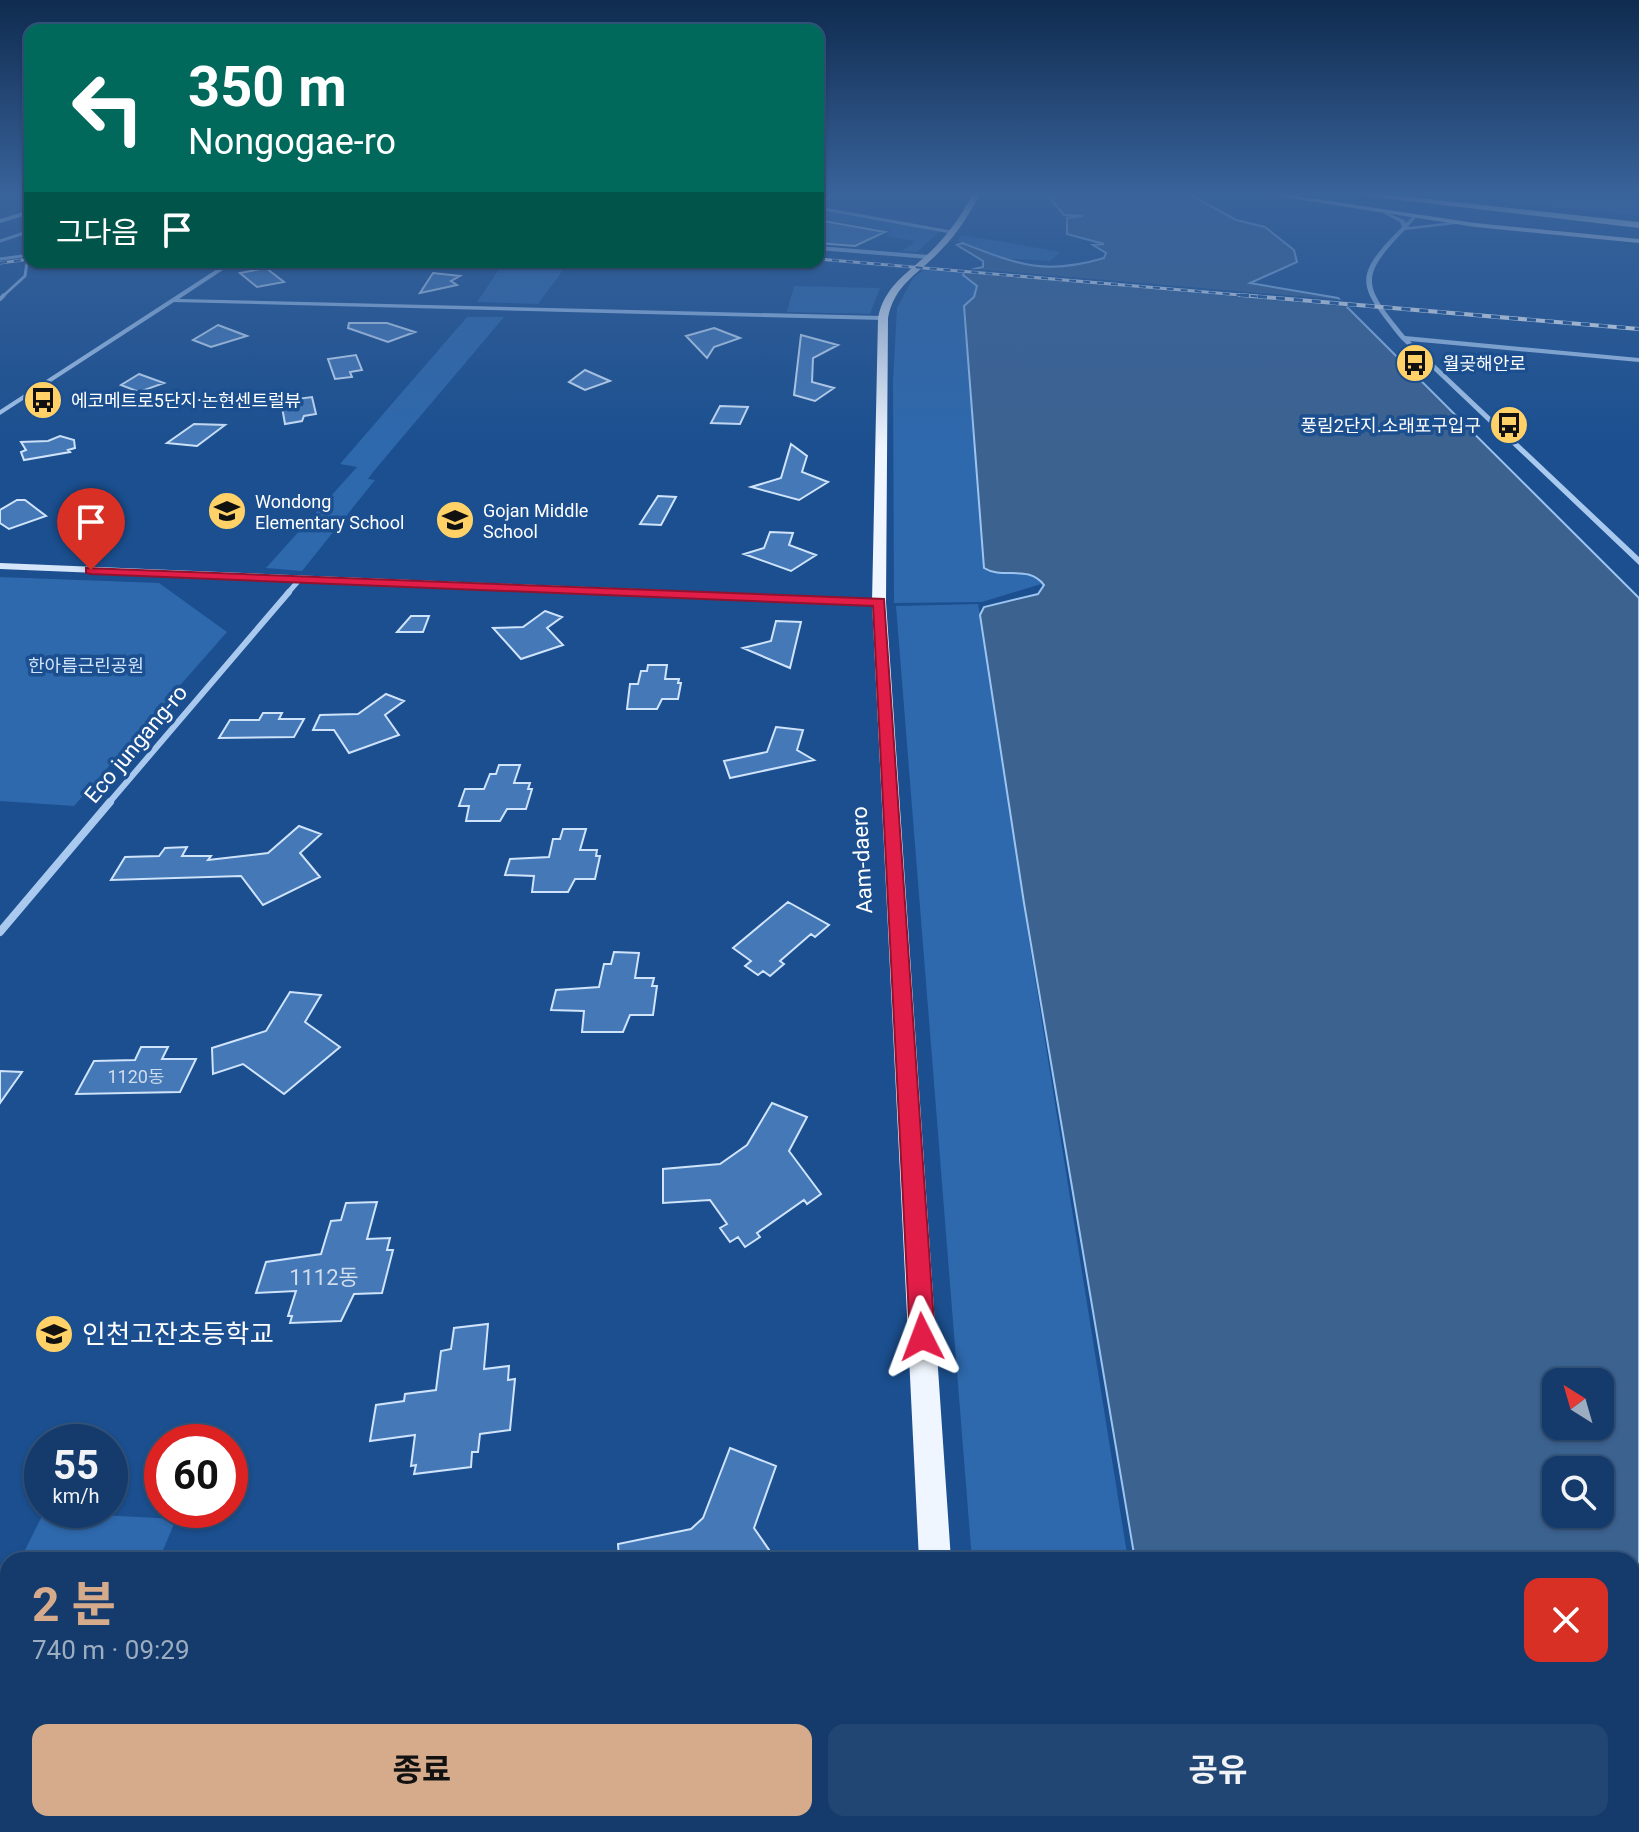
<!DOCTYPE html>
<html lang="ko">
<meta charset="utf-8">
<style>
body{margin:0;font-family:Roboto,"Noto Sans KR",sans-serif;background:#214673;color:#f1f3f6;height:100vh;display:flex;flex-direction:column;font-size:30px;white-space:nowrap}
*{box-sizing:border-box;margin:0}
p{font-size:26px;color:#9dadc1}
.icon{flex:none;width:44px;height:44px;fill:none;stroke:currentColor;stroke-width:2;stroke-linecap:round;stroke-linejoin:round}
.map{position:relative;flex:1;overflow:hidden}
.drawer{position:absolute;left:0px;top:1552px;width:1640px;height:280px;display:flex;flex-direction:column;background:#143b6b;border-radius:24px 24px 0 0;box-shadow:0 2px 6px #0004,0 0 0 2px #33557e}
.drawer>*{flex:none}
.hud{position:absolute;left:24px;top:24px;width:800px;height:244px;border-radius:16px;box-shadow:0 2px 6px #0004,0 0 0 2px #33557e;background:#00695c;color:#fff;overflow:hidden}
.needle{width:52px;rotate:323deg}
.fabs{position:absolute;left:1542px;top:1368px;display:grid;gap:16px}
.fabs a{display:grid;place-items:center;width:72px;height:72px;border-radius:16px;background:#143b6b;box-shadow:0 2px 6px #0004,0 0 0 2px #33557e;font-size:40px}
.speed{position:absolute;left:24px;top:1424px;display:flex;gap:16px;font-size:40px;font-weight:700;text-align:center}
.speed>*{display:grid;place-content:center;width:104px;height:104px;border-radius:50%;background:#143b6b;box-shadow:0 2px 6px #0004,0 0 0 2px #33557e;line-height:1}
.speed small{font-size:20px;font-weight:400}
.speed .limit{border:12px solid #d22;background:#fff;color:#111}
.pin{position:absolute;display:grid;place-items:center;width:68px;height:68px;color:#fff;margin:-82px -34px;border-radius:50% 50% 50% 0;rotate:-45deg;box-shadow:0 0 8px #0007}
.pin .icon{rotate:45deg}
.me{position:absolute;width:88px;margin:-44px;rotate:357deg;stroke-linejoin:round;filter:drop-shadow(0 0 6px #0008)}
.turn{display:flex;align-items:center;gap:28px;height:168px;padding:0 32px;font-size:36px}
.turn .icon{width:104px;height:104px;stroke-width:2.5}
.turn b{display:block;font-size:56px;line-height:68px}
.then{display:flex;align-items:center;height:76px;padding:0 32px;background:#0003;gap:16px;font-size:30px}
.round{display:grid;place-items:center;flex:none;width:84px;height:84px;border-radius:16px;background:#214673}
.head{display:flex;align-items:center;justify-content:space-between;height:136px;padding:0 32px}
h1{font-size:48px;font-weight:700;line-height:60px;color:#d6ab8b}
.action{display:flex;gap:16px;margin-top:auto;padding:16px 32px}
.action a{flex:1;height:92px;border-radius:16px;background:#d6ab8b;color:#111;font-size:32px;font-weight:700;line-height:92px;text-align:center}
.action a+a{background:#214673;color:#f1f3f6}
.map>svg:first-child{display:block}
</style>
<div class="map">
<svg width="1639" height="1832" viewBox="0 0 1639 1832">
<rect width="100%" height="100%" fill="#1b4f8f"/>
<!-- green -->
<path fill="#2e69ad" d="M1412,192H1639V216Z
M818,210L940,231L917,252L902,251L916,241L885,236L891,231L818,218Z
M962,235L1061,252L1050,261L1001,258L957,241Z
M959,243L1019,266L1041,268L1135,1560L1023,903L1128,1560H972L896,606L978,604L980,614L984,607L1038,594L1044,588L1032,575L1041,584L982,602L894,603L893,381L897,308L913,278L925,269L963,272L983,267V260L957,247Z
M504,262H569L538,304L477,302Z
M794,286L879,288H880L870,314L787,312Z
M467,317H504L373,472L368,479L375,480L302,571L266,568L357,467L340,464Z
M0,577L159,583L227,632L74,806L0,801Z
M44,1512L176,1519L159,1560H20Z
M993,1824H1171L1172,1832H994Z"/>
<!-- water -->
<path fill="#3c6290" stroke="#9cc4f0" stroke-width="2" fill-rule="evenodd" d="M1072,192H1185L1236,220L1265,227L1294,250L1297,262L1250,283L1338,298L1639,598V1832H1182L1181,1824H1632V1560H1135L1024,903L980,615L984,607L1038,594L1044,585C1028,564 1003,580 984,568L964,306L974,297L977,286L963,275L965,271L983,267V261L957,245L962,243C1017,264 1044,276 1104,258L1106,253L1093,245L1104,244L1067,234V218L1083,216L1064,215L1049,197ZM1556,1382H1600V1426H1556ZM1556,1470H1600V1514H1556Z"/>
<!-- pier -->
<path fill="#1b4f8f" d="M961,268L1345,300L1350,307L959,272Z"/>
<!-- building -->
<path fill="#4478b7" stroke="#cfe3fa" stroke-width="2" d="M818,220L885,232L855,246L818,243Z
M266,268L284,282L257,287L240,273Z
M433,273L460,276L451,281L457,285L420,293Z
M349,323H387L415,332L388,342L348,328Z
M218,325L247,336L211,347L193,340Z
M714,328L740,338L714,347L707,358L686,336Z
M801,335L838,345L813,358L812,382L834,388L815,401L794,395Z
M356,355L362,370L350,372L352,377L335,379L328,359Z
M585,370L610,381L585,390L569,382Z
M139,374L164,383L139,392L121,385Z
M312,397L316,414L304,416L302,421L285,424L281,401Z
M720,406L748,407L740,424L711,423Z
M194,424L225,425L197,446L167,443Z
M60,436L74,440L75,448L68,450L70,452L24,460L21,452L26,450L21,442L48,441Z
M791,444L807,456L802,472L828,482L799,500L751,487L781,478Z
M658,496L676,497L661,525L640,524Z
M17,500H25L46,516L9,529L0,523V510Z
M770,532L793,533L789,545L816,555L791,571L744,554L764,548Z
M545,611L562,617L547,628L563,645L521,659L493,628L523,627Z
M411,616H429L423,632H397Z
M776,621L801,622L790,668L743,648L771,641Z
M648,665H667L665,679H679L678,683H681L678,699H662L657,709H627L630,684H638L641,671H647Z
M386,694L404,701L385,715L399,735L349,753L334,730H313L320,715L358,714Z
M263,713H282L279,719H304L294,737L219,738L230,720H259Z
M776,727L803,730L797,750L814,760L730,778L724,761L767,752Z
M499,765H520L514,783H530L528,789H532L526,809H507L500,821H466L469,806H459L465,789H484L490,774H496Z
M299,826L321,834L300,853L320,877L263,905L241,876L111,880L125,857L159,856L165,848L187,847L182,856H211L208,860L268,853Z
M563,829H586L580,850H597L596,856H600L595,879H575L568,892H532L534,876L505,875L510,859L549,857L553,839H560Z
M788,902L829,925L815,937L811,934L780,961L784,964L770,976L763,971L758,975L745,966L751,961L733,948Z
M614,952L639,953L635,978H654L652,986H657L653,1015H630L623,1032H582L584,1011L551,1010L556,990L599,987L604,964H611Z
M290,992L321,995L305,1022L340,1047L284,1094L243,1064L213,1074L212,1048L266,1031Z
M141,1047H168L162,1059H196L180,1092L76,1094L94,1061L135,1060Z
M0,1071L22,1072L0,1103Z
M772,1103L807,1117L789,1151L821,1194L807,1204L804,1200L757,1233L760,1237L745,1247L738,1237L730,1242L720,1228L727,1224L710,1200L663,1203V1169L720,1164L747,1145Z
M377,1202L367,1239L390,1238L387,1250H393L382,1293L354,1294L341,1321L290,1323L292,1316H288L296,1291L256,1293L266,1262L321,1254L331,1221L341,1220L346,1203Z
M488,1324L484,1369L509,1366L508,1380L515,1379L510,1430L480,1434L478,1452H472L471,1467L414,1474L416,1465L411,1466L415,1435L370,1441L376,1405L404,1401L405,1394L436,1390L441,1351L451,1349L454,1328Z
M730,1448L776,1466L754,1528L776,1560H619L618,1544L691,1529L703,1518Z"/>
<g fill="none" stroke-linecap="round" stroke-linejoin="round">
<!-- minor-far5 -->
<path stroke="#a9c9ee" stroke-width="3" d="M818,203L838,192
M818,208L951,232
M0,241L30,231
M0,259L30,255
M2,297L25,276L28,255"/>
<!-- minor-far4 -->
<path stroke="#a9c9ee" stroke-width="4" d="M0,299L4,295"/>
<!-- minor-far3 -->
<path stroke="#a9c9ee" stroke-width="5" d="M287,594L300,579"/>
<!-- minor-far2 -->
<path stroke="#a9c9ee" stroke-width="6" d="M108,804L289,592"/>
<!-- minor-far1 -->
<path stroke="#a9c9ee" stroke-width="8" d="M0,932L110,802"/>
<!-- minor -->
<path stroke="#a9c9ee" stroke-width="13" d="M0,1742L8,1743
M796,1824L873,1832"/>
<!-- tertiary -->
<path fill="#a9c9ee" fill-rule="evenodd" d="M1383,211L1404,220L1406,223L1413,216H1417L1408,227L1462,221L1465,223L1405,230C1357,279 1365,286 1405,336L1639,358V362L1410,341L1639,557V565L1401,339C1358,285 1351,278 1402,227L1400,222L1383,213Z
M818,246L929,255L932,257L929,259L818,250Z
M228,262H235L179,299L883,316L886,318L883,320L174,302L0,415V410Z"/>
<!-- secondary -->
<path fill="#d6e6fa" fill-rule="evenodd" d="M30,210V214L0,223V219Z
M0,563L879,599L885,602L879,605L0,569Z"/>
<!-- primary -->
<path fill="#f0f6ff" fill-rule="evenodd" d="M974,192H981C970,213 958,233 941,250C920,273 894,284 888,318L886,602L951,1560H919L872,602L878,318C885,282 914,270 937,245C952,229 964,211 974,192Z
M1250,192H1270L1475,223L1639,239V243L1475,227Z
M933,1824H969V1832H933Z"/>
<!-- motorway -->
<path fill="#fff" fill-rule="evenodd" d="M1332,192H1363L1639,222V228Z"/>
<defs>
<path id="rail-far1" d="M818,259L1264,297
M0,263L30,259"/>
<path id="rail" d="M1240,295L1639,329"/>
</defs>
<!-- rail-far1 casing -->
<use href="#rail-far1" stroke="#fff" stroke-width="3"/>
<!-- rail casing -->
<use href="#rail" stroke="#fff" stroke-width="4"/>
<!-- rail-far1 -->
<use href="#rail-far1" stroke="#1b4f8f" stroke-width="2" stroke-dasharray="7" stroke-linecap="butt"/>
<!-- rail -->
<use href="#rail" stroke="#1b4f8f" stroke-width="3" stroke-dasharray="9" stroke-linecap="butt"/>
</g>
<!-- sky -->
<linearGradient id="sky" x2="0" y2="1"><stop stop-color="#0f2b4f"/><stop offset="0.43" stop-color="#39639b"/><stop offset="1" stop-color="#39639b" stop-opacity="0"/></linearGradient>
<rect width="1639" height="449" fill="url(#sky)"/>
<!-- route -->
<path fill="#e11d48" stroke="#92132f" stroke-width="2" d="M86,568L884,599L935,1337L931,1345L922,1349L913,1345L910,1337L873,606L91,574L86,573Z"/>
<!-- icons -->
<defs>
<symbol id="bus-disc" viewBox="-11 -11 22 22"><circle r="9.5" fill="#ffd166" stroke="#1b4f8f"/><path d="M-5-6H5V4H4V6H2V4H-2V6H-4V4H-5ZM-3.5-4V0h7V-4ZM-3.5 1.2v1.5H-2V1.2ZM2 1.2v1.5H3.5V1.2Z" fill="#111"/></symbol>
<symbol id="school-disc" viewBox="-11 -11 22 22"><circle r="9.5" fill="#ffd166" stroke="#1b4f8f"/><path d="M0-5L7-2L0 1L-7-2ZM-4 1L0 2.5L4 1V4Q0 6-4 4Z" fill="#111"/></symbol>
</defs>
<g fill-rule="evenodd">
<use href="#bus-disc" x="1393" y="341" width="44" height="44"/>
<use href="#bus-disc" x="21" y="378" width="44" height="44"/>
<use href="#bus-disc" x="1487" y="403" width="44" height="44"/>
<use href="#school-disc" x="205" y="489" width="44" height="44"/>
<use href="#school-disc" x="433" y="498" width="44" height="44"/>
<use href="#school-disc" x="32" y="1312" width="44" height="44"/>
</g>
<g text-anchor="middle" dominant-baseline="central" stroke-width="7" stroke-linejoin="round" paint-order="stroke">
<!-- far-poi labels -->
<g font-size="18" fill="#fff" stroke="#1b4f8f" text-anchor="start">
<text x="1443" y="363">월곶해안로</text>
<text x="71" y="400">에코메트로5단지·논현센트럴뷰</text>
<text x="1481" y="425" text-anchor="end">풍림2단지.소래포구입구</text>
<text x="255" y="501">Wondong<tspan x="255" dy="21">Elementary School</tspan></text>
<text x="483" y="510">Gojan Middle<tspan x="483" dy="21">School</tspan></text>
</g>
<!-- far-park labels -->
<g font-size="18" fill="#cfe3fa" stroke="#1b4f8f">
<text x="86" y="665">한아름근린공원</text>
</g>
<!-- number labels -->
<g font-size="18" fill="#d0dded">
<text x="136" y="1076">1120동</text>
</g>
<!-- street labels -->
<g font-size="22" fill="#fff" stroke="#1b4f8f">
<text transform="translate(136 744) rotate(-50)">Eco jungang-ro</text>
<text transform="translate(862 860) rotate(-93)">Aam-daero</text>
</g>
<!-- near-number labels -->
<g font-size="22" fill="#d0dded">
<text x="324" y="1277">1112동</text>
</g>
<!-- near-poi labels -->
<g font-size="26" fill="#fff" stroke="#1b4f8f" text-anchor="start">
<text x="82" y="1334">인천고잔초등학교</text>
</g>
</g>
</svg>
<div class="fabs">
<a><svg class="needle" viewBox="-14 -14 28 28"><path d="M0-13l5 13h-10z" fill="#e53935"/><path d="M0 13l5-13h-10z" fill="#9dadc1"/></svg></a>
<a><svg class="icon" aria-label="search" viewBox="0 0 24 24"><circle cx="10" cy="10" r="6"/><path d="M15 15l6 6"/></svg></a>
</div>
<div class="speed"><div>55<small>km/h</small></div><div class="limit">60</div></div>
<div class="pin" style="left:91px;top:570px;background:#d93025"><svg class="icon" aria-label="arrive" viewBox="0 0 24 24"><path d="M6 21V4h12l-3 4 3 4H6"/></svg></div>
<svg class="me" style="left:922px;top:1337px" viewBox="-20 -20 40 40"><path d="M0-17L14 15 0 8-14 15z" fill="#e11d48" stroke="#fff" stroke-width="4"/></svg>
<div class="hud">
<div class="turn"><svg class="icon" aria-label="left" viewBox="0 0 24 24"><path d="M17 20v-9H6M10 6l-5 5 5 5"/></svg><div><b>350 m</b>Nongogae-ro</div></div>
<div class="then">그다음<svg class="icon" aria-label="arrive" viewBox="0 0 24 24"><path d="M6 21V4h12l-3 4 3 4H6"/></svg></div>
</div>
<section class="drawer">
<div class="head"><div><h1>2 분</h1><p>740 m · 09:29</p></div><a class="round" style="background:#d93025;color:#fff"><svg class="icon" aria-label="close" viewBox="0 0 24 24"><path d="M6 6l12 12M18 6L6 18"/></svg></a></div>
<div class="action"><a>종료</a><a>공유</a></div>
</section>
</div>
